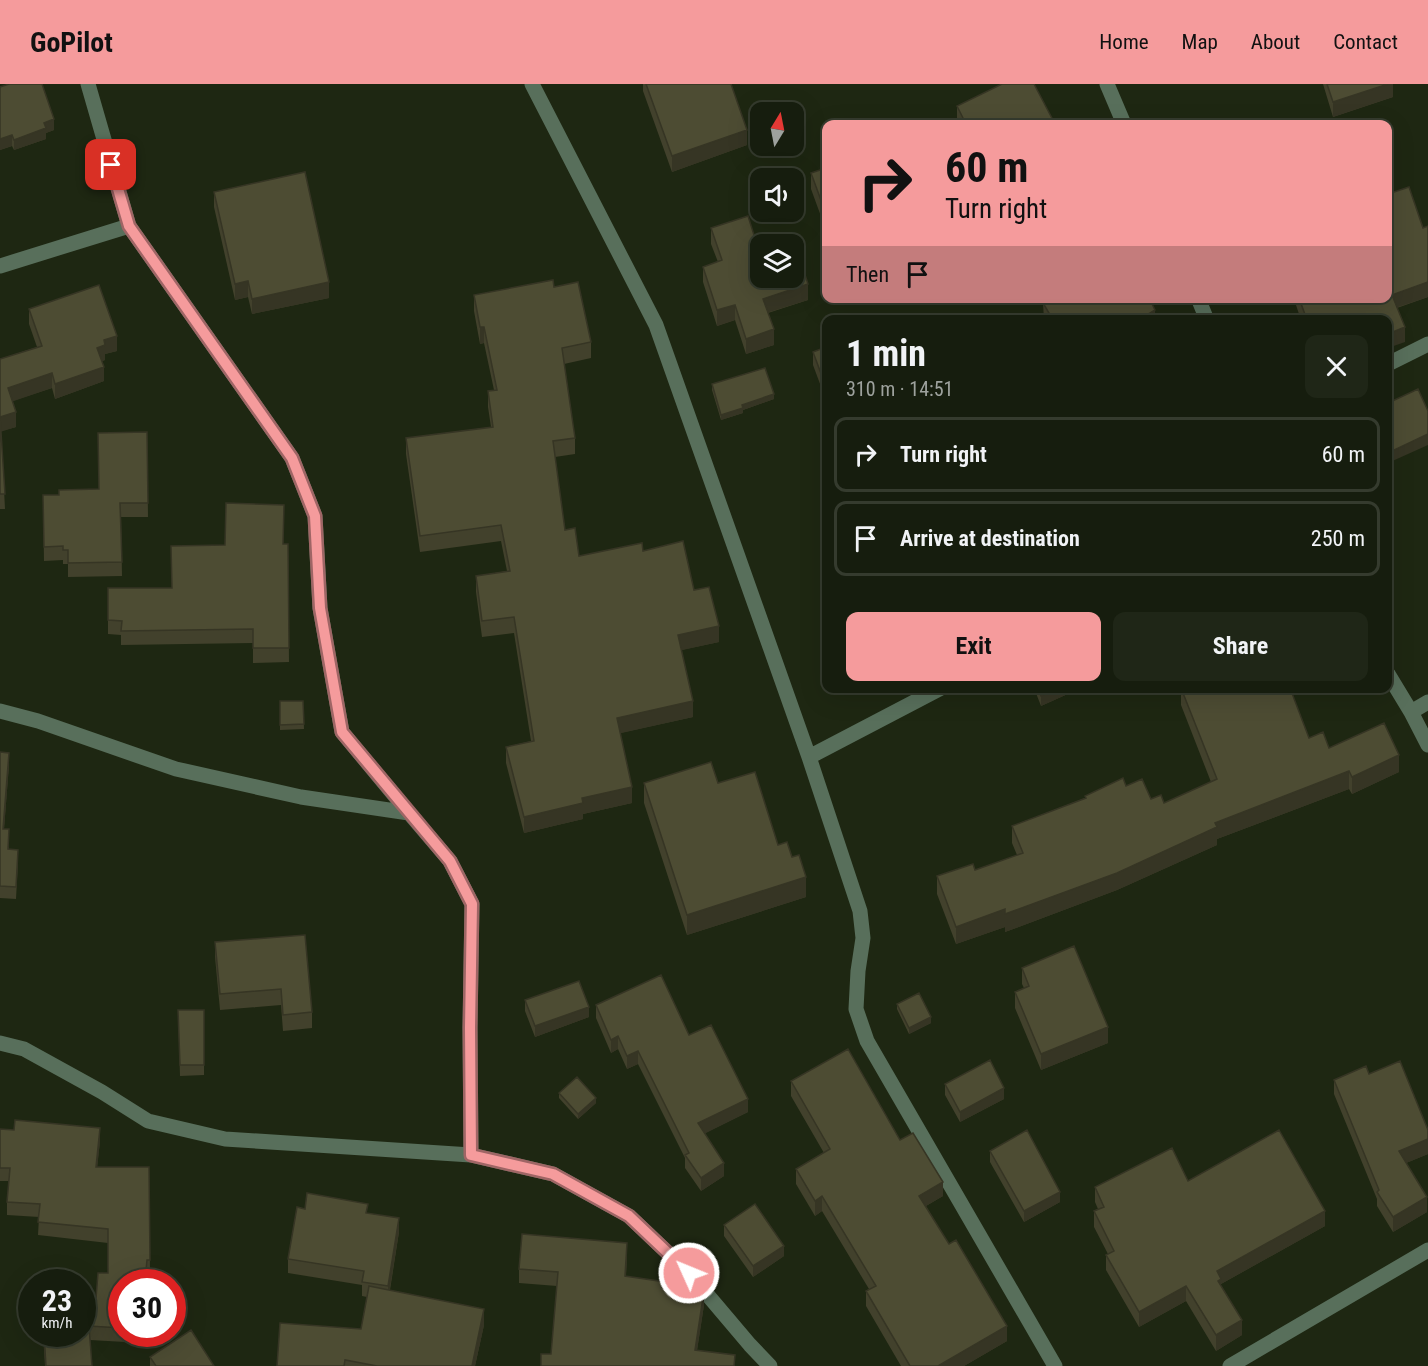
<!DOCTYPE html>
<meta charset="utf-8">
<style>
body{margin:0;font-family:"Roboto Condensed",sans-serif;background:#1f2617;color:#f1f3f6;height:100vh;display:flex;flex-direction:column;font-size:22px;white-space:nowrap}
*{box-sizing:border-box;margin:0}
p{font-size:20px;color:#9ea29e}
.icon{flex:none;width:33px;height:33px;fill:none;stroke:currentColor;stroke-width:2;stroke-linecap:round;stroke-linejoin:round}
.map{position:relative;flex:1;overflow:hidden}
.side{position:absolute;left:822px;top:231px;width:570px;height:378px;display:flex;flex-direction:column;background:#161d0e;border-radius:12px;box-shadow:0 6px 24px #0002,0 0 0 2px #353b2e}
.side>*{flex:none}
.hud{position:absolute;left:822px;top:36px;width:570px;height:183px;border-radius:12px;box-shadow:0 6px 24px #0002,0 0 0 2px #353b2e;background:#f59b9c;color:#111;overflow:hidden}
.needle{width:39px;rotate:10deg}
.fabs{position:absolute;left:750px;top:18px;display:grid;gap:12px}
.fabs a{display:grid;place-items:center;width:54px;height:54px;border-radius:12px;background:#161d0e;box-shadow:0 6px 24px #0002,0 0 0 2px #353b2e;font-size:30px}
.speed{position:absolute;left:18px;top:1185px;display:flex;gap:12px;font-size:30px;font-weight:700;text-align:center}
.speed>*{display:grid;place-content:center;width:78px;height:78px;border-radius:50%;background:#161d0e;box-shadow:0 6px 24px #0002,0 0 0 2px #353b2e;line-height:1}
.speed small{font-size:15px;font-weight:400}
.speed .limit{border:9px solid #d22;background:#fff;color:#111}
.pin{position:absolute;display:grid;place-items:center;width:51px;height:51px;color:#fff;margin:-26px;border-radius:12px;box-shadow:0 3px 9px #0006}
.me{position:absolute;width:66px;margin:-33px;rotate:314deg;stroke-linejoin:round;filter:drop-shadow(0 0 4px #0008)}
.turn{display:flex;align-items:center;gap:21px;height:126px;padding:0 24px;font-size:27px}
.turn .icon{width:78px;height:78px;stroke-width:2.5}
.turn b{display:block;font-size:42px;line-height:51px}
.then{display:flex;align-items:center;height:57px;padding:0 24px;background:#0003;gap:12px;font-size:22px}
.round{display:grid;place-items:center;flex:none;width:63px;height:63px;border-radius:12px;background:#1f2617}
.summary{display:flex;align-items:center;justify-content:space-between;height:102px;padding:0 24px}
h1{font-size:36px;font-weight:700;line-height:45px}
.primary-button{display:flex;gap:12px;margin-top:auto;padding:12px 24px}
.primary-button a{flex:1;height:69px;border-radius:12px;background:#f59b9c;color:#111;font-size:24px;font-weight:700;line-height:69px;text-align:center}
.primary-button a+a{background:#1f2617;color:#f1f3f6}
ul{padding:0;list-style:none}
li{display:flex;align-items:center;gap:18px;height:75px;margin:0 12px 9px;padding:0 12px;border:3px solid #353b2e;border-radius:12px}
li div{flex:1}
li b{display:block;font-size:22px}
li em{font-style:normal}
header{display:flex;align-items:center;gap:36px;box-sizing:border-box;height:84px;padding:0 30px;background:#f59b9c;color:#111}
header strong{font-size:28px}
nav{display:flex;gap:33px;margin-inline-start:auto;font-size:21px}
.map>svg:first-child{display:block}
</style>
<header>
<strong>GoPilot</strong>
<nav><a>Home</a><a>Map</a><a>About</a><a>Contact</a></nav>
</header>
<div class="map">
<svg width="1428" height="1282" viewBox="0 0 1428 1282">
<rect width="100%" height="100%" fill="#1e2712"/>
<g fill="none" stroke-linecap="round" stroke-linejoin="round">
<!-- minor -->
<path stroke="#586f5b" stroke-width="15" d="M88,0L129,142L292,374L315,432L320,524L342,648L409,729
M532,0L656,241L809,673L860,827L863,854L858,887L856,925L867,957L1055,1282
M1107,0L1124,40
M0,182L129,142
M1198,214L1207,236
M1388,280L1428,260
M1388,590L1411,628L1428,661
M0,627L38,637L176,685L301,713L409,729L450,777L472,820L470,944L471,1071
M1411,628L1428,618
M809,673L941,604
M0,959L24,965L102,1008L148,1037L225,1055L471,1071L553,1090L629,1132L689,1189L750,1261L770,1282
M1230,1282L1428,1166"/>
</g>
<!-- wall -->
<path fill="#42412c" d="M643,0H731L747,61L672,88L643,7Z
M1323,0H1393V13L1333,33Z
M0,3L54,46L46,49V55L14,66L12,62L0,66Z
M957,22L1055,40H958L957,38Z
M826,84V146L811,105V89Z
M214,108L329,214L252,230L248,213L235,216L214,123Z
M711,144L760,194L808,216L768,229L774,261L746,270L735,236L717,242L703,198V183L718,178L711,160Z
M554,203L591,258V274L564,280L575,354V370L555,373L565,446L579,472L643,467L694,506L719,558L681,566L693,633L620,649L632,719L583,730V735L524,749L506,679V663L531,657L514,549L482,553L476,508V492L507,487L501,457L420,468L406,370V354L491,343L488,323V307L494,306L484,259L480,260L474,227V211Z
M1428,213L1397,224L1405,258L1388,236H1301L1296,221V214H1388Z
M1043,219L1155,236H1044Z
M29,225L117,267L105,270V276L102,277L104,297L55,315L52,304L12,317L16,343L1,347L5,425H0V275L37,263L29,240Z
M826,263V316L813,281V268Z
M712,300L774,315L743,326V329L721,336L712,306Z
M147,348L148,433H121L122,492L68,493V480H63V476L44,477L43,411H59L99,405Z
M284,435L283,460H288L289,578L253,579V559L121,561V551L108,550V504H172Z
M1034,604H1081L1041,622Z
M1181,604L1309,654L1329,664L1399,688L1352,710L1349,705L1217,755V761L1117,806L1005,848V843L956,860L937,810V792L975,786L1017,771L1012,759V742L1085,714V712L1126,702L1151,715L1164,719L1211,698L1181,621Z
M280,617H303L304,645L280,646Z
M0,668L9,681L4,745L9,765L18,778L16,815L0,814Z
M644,699H718L778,761L792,773L806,813L687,851L644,719Z
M215,858L312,928V944L283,947L281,921L220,926L215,873Z
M1022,884L1108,959L1041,986L1015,924V908L1024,904L1022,900Z
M525,916L589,933L535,953L525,927Z
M897,920L931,939L909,950L897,925Z
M596,921L689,951L748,1028L705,1049L724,1092L701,1107L685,1084V1074L638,980L627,985L618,965L611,969L596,934Z
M178,926H204V991L180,992Z
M1369,990L1428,1046V1070L1406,1079L1427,1128L1393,1148L1377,1122V1115L1334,1010V996Z
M791,997L900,1056L943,1112L926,1122L1007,1257L964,1282H901L866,1222V1207L869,1205L822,1127L815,1132L796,1100V1085L824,1069L791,1012Z
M945,1000L1004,1015L960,1038L945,1011Z
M559,1009L596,1019L578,1035L559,1014Z
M0,1045L100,1057L97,1083H149L150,1189H147L122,1198V1250H143V1259L90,1256L92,1282H45L43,1250H82L96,1214L108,1189V1159L38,1151L39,1133L7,1131V1118L9,1097H0Z
M990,1067L1060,1118L1024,1138L990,1078Z
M1188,1097L1325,1142L1221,1200V1202L1242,1251L1216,1267L1186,1217L1139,1243L1106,1186V1171L1108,1170L1094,1143V1127L1098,1125L1095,1118V1103Z
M305,1125L368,1129L399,1148L390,1206L484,1241L475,1282H277L361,1245L367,1213L362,1212V1201L288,1189V1175Z
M724,1141L784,1172L753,1193L724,1152Z
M627,1173L626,1192L704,1221L697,1266L735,1282L551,1270L557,1202L519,1199V1185Z
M150,1273L214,1282H150Z"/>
<!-- shaded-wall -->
<path fill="#363524" d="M1388,0H1393V13L1333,33V18Z
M54,35V46L46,49V55L14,66V56L44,39Z
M747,46V61L672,88V72Z
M12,51V62L0,66V55Z
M248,197V213L235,216V200Z
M329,198V214L252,230V215Z
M1428,198V213L1392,225V211Z
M808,200V216L763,230V215Z
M735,221V236L717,242V226Z
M1155,226V236H1139Z
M480,243H484V259L480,260Z
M1405,243V258L1388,264V250Z
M774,245V261L746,270V255Z
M117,252V267L105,270V276L97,279V264L104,256Z
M104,283V297L55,315V300Z
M52,289V304L8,319V304Z
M774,310V315L743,326V329L721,336V331L742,321Z
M16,328V343L0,348V333Z
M1428,350V361L1388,379V369Z
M719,542V558L678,567V551Z
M1057,604H1081L1041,622V612Z
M693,617V633L617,650V634Z
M9,669V681L3,758V745Z
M1399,671V688L1352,710V693Z
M1349,687V705L1217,755V761L1117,806L1005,848V843L956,860V843L1215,739Z
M632,703V719L583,730V735L524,749V733L582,714Z
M806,793V813L687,851V831Z
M589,923V933L535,953V942Z
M931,933V939L909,950V944Z
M1108,943V959L1041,986V970Z
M618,952V965L611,969V956Z
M638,967V980L627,985V972Z
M1004,1004V1015L960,1038V1028Z
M596,1014V1019L578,1035V1030Z
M748,1015V1028L698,1053V1039Z
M100,1044V1057L96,1096V1083Z
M1428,1055V1070L1399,1082V1067Z
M724,1079V1092L701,1107V1094Z
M943,1098V1112L919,1126V1112Z
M1060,1108V1118L1024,1138V1127Z
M822,1112V1127L815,1132V1117Z
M1427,1113V1128L1393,1148V1133Z
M1325,1127V1142L1221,1200V1210L1218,1212L1217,1187Z
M399,1134V1148L388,1216V1202Z
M627,1159V1173L625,1206V1192Z
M784,1162V1172L753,1193V1182Z
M1186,1202V1217L1139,1243V1228Z
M704,1207V1221L695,1280V1266Z
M484,1225V1241L475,1282H472Z
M1242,1236V1251L1216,1267V1251Z
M1007,1242V1257L964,1282H938Z"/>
<!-- building -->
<path fill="#4d4c33" stroke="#363524" stroke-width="1.5" d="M9,0H42L54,35L44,39L46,44L14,56L12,51L0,55V3Z
M646,0H731L747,46L672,72Z
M1002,0H1034L1055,40H966L957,22Z
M1327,0H1388L1333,18Z
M826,84V130L811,89Z
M305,88L329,198L252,215L248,197L235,200L214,108Z
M1409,103L1423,144L1428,142V198L1392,211L1405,243L1388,250V236H1307L1299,214H1388V110Z
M748,132L760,170V194H794V167L797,166L808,200L763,215L774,245L746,255L735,221L717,226L703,183L722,176L711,144Z
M553,196L554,203L578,198L591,258L562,264L575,354L553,357L565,446L575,444L579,472L642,459L643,467L683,457L694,506L709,503L719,542L678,551L693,617L617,634L632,703L582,714L583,719L524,733L506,663L534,657L514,533L482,537L476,492L510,487L501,441L420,452L406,354L493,343L488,307L497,306L484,243H480L474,211Z
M99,201L117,252L104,256L105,261L97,264L104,283L55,300L52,289L8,304L16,328L0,333L5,410H0V275L42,262L29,225Z
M1050,214H1149L1155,226L1139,236H1053L1043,219Z
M826,263V303L813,268Z
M765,284L774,310L742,321L743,324L721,331L712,300Z
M1418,305L1428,327V350L1388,369V319Z
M147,348L148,419H120L122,478L68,479V466H63V462L44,463L43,411H59V406L99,405L98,349Z
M226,419L284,421L283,460H288L289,564H253V545L121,547L122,537L108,536V504H172L171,462L225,461Z
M1038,604H1057L1041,612Z
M1181,604H1290L1309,654L1323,648L1329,664L1384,639L1399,671L1352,693L1349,687L1215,739L1217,743L1117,789L1005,830V825L956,843L937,792L973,780L975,786L1023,769L1012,742L1086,714L1085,712L1123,694L1126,702L1142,695L1151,715L1161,711L1164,719L1217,695Z
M280,617H303L304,640L280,641Z
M0,668L9,669L3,745H9L8,765L18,766L16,803L0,802Z
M711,678L718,699L755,688L778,761L787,758L792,773L799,771L806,793L687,831L644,699Z
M305,851L312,928L283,931L281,905L220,910L215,858Z
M1074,862L1108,943L1041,970L1015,908L1029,902L1022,884Z
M661,891L689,951L711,941L748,1015L698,1039L724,1079L701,1094L685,1071L689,1069L638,967L627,972L618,952L611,956L596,921Z
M579,897L589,923L535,942L525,916Z
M919,909L931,933L909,944L897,920Z
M178,926H204V981H180Z
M848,965L900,1056L913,1049L943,1098L919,1112L949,1160L956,1156L1007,1242L938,1282H910L866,1207L876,1202L822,1112L815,1117L796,1085L830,1065L791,997Z
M990,976L1004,1004L960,1028L945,1000Z
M1400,977L1428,1046V1055L1399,1067L1427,1113L1393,1133L1377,1108L1379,1106L1334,996L1366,982L1369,990Z
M577,993L596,1014L578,1030L559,1009Z
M15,1036L100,1044L96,1083H149L150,1176H147L145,1198H122V1244L89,1242L92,1282H46L44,1250H82V1215L96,1214L98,1189H108V1145L38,1138L40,1120L7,1118L10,1084H0V1045L14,1046Z
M1027,1046L1060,1108L1024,1127L990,1067Z
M1279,1046L1325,1127L1217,1187L1221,1195L1218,1197L1242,1236L1216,1251L1186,1202L1139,1228L1106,1171L1114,1167L1094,1127L1104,1123L1095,1103L1172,1064L1188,1097Z
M307,1109L368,1120L366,1129L399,1134L388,1202L362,1198L364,1187L288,1175L297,1123L305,1125Z
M755,1120L784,1162L753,1182L724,1141Z
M522,1150L627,1159L625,1192L700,1203L704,1207L695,1266L735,1271L734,1282H541V1270H551L558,1188L519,1185Z
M369,1202L484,1225L472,1282H377L345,1276L344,1282H277L280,1239L361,1245Z
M191,1246L214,1282H156L150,1273Z"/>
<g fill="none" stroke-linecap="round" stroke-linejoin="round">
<defs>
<path id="route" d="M111,81L129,142L292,374L315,432L320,524L342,648L450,777L472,820L470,944L471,1071L553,1090L629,1132L689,1189"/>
</defs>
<!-- route casing -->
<use href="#route" stroke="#9f6565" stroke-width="15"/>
<!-- route -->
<use href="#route" stroke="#f59b9c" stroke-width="10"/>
</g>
</svg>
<div class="fabs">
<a><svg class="needle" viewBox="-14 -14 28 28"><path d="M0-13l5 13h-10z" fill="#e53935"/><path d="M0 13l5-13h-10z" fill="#9ea29e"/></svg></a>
<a><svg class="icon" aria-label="sound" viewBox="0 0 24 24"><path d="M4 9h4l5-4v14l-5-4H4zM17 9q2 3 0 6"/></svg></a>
<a><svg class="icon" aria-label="layers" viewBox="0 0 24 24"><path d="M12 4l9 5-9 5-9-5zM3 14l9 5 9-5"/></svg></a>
</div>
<div class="speed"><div>23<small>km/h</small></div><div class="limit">30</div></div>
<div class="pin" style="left:111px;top:81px;background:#d93025"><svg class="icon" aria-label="arrive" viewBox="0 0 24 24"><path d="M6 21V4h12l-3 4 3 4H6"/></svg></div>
<svg class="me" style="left:689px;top:1189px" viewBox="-20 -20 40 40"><circle r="17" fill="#f59b9c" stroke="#fff" stroke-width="3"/><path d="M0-11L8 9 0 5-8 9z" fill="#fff"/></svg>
<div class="hud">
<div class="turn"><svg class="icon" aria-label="right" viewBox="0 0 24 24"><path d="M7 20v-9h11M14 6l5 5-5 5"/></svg><div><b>60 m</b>Turn right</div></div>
<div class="then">Then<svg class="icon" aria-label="arrive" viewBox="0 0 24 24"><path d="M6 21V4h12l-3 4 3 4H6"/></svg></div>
</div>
<section class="side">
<div class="summary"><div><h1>1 min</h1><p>310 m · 14:51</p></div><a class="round"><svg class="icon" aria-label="close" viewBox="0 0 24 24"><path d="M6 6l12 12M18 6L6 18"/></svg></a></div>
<ul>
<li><svg class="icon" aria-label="right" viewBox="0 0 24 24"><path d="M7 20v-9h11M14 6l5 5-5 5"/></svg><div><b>Turn right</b></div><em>60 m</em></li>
<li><svg class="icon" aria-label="arrive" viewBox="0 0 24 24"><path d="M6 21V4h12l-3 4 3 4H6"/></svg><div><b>Arrive at destination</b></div><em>250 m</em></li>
</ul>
<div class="primary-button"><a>Exit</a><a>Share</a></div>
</section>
</div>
